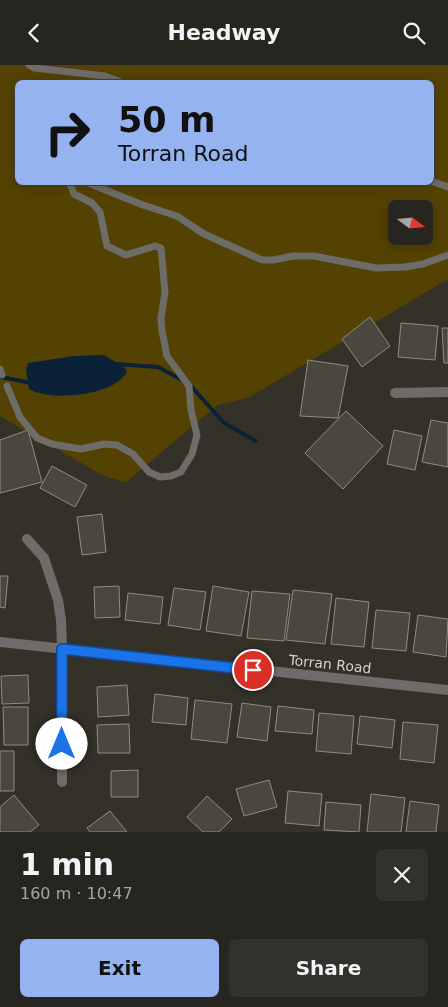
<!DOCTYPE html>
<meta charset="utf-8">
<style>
body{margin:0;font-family:"DejaVu Sans",sans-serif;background:#33312c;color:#f1f3f6;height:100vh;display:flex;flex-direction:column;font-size:19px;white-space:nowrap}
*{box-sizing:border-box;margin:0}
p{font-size:16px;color:#a4a5a4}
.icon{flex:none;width:28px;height:28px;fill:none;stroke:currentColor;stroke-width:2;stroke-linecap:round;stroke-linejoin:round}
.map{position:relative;height:767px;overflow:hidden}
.details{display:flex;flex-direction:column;background:#27251f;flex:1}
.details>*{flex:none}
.top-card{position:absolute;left:15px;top:15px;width:419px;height:105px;border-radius:8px;box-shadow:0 2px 12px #0003,0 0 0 1px #43423d;background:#95b2f1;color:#111;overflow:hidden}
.needle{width:32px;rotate:106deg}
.controls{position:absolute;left:388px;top:135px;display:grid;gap:10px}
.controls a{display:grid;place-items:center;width:45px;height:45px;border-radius:8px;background:#27251f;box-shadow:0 2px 12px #0003,0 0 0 1px #43423d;font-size:25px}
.pin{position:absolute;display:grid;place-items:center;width:42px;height:42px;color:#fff;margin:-21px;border:2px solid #fff;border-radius:50%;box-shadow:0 1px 5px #0007}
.me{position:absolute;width:55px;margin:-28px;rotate:0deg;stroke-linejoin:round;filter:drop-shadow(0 0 4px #0008)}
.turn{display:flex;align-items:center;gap:18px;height:105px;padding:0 20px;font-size:22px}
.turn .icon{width:65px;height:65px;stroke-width:2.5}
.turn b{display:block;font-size:35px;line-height:42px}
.round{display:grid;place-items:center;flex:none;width:52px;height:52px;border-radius:8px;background:#33312c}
.headline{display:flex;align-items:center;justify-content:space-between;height:85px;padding:0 20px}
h1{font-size:30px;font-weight:800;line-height:38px}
.cta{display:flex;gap:10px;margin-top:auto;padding:10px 20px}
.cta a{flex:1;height:58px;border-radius:8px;background:#95b2f1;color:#111;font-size:20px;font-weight:800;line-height:58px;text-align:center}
.cta a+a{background:#33312c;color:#f1f3f6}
header{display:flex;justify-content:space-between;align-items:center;height:65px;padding:0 20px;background:#27251f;font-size:22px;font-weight:800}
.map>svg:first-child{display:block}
</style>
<header><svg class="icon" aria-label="back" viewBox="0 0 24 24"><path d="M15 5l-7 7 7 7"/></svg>Headway<svg class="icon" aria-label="search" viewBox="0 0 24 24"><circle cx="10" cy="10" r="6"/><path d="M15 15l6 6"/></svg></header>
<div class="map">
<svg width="448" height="767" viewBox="0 0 448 767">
<rect width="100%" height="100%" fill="#343129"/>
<!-- green -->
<path fill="#544202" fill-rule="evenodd" d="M0,0H448V214L248,333L218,340L126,417L104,411L0,351ZM18,18H431V118H18ZM396,144H424V171H396Z"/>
<!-- water -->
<path fill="#0b2236" d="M104,290L125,303L127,307C114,331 50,337 29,324L26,305L28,298L74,291Z"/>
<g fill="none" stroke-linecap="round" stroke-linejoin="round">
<!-- stream -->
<path stroke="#0b2236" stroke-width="4" d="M115,299L158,302L182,315
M1,312L31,318
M190,320L224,358L256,376"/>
</g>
<!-- building -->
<path fill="#49473e" stroke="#8f8c83" d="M370,252L390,281L362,302L342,274Z
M401,258L438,261L435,295L398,292Z
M442,263H448V298H444Z
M308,295L348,301L338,353L300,351Z
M346,346L383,381L343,424L305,388Z
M431,355L448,358V402L422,397Z
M28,365L42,417L0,428V375Z
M394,365L422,371L415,405L387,399Z
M52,401L87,420L75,442L40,423Z
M102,449L106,487L82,490L77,452Z
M0,511H8L5,543L0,542Z
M119,521L120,552L95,553L94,522Z
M213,521L249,527L241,571L206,566Z
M174,523L206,527L200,565L168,560Z
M293,525L332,529L325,579L286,575Z
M252,526L290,529L284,576L247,573Z
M128,528L163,532L160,559L125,555Z
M336,533L369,537L364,582L331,579Z
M376,545L410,548L406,586L372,583Z
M418,550L448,554L446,592L413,587Z
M28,610L29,638L2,639L1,611Z
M127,620L129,650L98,652L97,622Z
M155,629L188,633L186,660L152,657Z
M195,635L232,639L227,678L191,674Z
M242,638L271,642L267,676L237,672Z
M278,641L314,645L312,669L275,666Z
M3,642H28V680H4Z
M319,648L354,651L351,689L316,686Z
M360,651L395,655L392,683L357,679Z
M403,657L438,660L434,698L400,694Z
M129,659L130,688H98L97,660Z
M0,686H14V726H0Z
M138,705V732H111V706Z
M269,715L277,742L244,751L236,724Z
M288,726L322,729L319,761L285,758Z
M371,729L405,733L401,767H367Z
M14,730L39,760L30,767H0V742Z
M207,731L232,754L219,767H203L187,752Z
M410,736L439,740L436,767H406Z
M326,737L361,740L359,767L324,765Z
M110,746L127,767H90L87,763Z"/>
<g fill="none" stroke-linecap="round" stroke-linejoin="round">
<!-- service -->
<path stroke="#6d6c68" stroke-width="7" d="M29,0L35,3L105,11L124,18
M431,116L448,122
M88,118L143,140L177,151L204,169L262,195H273L293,191H314L376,203L405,202L423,199L448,190
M0,304L2,310
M7,321L20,352L37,373L52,379L81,384L104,379L117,380L133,389L149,407L160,412L171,411L181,407L192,389L197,370L191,345L189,321L167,291L162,266L161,253L165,227L161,183L155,181L126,190L107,181L100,147L92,138L74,129L70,119L73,118"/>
<!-- minor -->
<path stroke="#6d6c68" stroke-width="10" d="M395,328L448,327
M27,474L44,493L58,535L61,555L62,584V717
M0,577L448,625"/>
</g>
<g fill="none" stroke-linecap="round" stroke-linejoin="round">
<defs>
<path id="route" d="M62,679V584L253,605"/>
</defs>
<!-- route casing -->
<use href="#route" stroke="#114b97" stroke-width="12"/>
<!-- route -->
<use href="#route" stroke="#1a73e8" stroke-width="9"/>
</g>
<g text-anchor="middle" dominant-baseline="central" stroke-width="4" stroke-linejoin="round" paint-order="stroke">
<!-- street labels -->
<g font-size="14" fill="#d4d2cd" stroke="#343129">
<text transform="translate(330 599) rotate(6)">Torran Road</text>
</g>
</g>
</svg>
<div class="controls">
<a><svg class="needle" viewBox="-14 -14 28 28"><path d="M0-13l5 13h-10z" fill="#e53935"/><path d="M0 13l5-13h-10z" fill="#a4a5a4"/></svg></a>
</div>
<div class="pin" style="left:253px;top:605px;background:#d93025"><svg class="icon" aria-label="arrive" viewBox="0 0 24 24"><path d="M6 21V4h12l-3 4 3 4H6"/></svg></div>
<svg class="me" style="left:62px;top:679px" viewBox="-20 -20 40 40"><circle r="19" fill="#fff"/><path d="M0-13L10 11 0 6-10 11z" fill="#1a73e8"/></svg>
<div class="top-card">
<div class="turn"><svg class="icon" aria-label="right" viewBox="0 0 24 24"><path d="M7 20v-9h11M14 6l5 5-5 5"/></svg><div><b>50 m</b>Torran Road</div></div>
</div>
</div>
<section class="details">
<div class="headline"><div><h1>1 min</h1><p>160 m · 10:47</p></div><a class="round"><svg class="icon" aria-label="close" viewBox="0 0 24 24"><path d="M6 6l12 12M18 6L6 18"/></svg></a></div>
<div class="cta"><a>Exit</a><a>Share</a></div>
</section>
